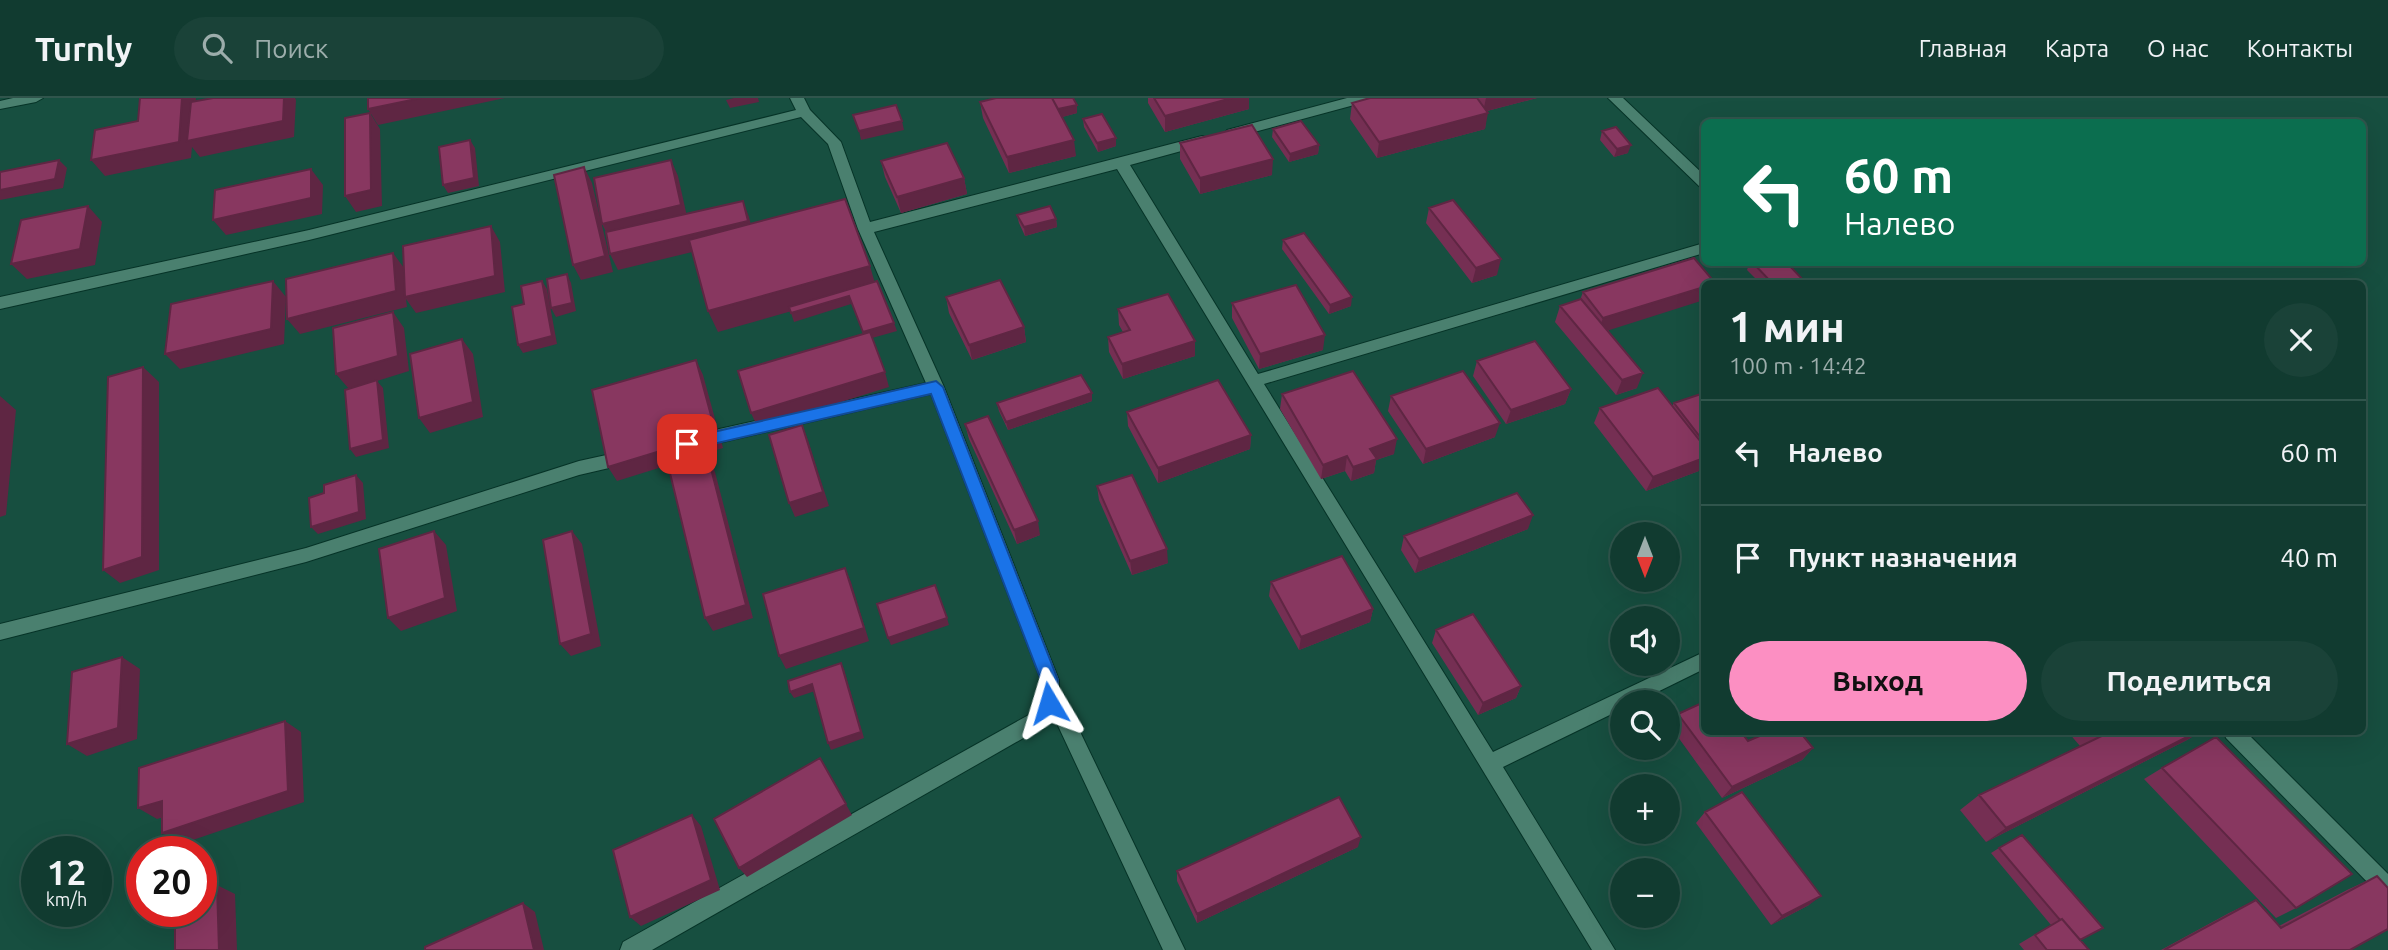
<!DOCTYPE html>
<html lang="ru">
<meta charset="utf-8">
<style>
body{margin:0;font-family:Ubuntu,sans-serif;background:#1a4238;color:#f1f3f6;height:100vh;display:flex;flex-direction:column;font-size:26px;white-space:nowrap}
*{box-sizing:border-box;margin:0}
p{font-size:23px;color:#9cadab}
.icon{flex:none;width:38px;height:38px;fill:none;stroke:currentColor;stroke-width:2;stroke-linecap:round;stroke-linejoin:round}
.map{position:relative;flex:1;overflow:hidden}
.sheet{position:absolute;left:1701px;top:182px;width:665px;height:455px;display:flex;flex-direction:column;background:#113b30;border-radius:10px;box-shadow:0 7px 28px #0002,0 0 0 2px #30554c}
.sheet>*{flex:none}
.top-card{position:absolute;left:1701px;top:21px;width:665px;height:147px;border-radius:10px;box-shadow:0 7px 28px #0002,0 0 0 2px #30554c;background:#0b6e4f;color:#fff;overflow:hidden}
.needle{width:46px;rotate:180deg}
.controls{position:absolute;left:1610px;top:424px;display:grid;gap:14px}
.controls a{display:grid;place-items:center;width:70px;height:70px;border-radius:50%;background:#113b30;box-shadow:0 7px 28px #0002,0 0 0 2px #30554c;font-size:35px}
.speed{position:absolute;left:21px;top:738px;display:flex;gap:14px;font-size:35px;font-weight:700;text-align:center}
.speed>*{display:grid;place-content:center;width:91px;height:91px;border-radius:50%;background:#113b30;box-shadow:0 7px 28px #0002,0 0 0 2px #30554c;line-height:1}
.speed small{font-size:18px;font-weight:400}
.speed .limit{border:10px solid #d22;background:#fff;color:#111}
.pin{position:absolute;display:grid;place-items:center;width:60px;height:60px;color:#fff;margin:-30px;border-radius:14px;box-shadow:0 4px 10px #0006}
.me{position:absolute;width:77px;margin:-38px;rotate:353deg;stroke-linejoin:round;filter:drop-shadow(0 0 5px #0008)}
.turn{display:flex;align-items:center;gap:24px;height:147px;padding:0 28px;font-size:32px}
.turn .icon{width:91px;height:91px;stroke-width:2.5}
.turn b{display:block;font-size:49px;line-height:60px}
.round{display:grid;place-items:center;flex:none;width:74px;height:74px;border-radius:37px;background:#1a4238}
.head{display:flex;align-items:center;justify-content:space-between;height:119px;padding:0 28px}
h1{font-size:42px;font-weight:600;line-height:52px}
.action{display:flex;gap:14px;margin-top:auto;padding:14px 28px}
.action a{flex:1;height:80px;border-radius:42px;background:#fc8fc2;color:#111;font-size:28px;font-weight:600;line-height:80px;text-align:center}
.action a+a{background:#1a4238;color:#f1f3f6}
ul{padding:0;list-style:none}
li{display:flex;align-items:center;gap:21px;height:105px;padding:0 28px;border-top:2px solid #30554c}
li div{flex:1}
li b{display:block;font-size:26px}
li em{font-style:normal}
header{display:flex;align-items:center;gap:42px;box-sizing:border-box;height:98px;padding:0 35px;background:#113b30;border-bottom:2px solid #30554c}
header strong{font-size:33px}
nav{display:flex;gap:38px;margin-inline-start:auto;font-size:24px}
.search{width:490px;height:63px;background:#1a4238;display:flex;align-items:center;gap:18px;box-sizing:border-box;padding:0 24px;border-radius:38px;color:#9cadab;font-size:26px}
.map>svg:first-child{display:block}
</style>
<header>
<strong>Turnly</strong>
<div class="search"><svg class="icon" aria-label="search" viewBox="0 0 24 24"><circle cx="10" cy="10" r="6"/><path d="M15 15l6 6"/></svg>Поиск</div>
<nav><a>Главная</a><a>Карта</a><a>О нас</a><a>Контакты</a></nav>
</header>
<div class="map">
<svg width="2388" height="852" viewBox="0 0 2388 852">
<rect width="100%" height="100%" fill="#174f40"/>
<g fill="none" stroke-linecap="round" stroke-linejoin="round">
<defs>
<path id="minor" d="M13,0H43L36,4L0,11V3Z
M790,0H804L810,12L841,44L870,124L1202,38L1207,40V46L1130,67L1258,276L1704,145V155L1264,286L1493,654L1704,554V571L1637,604H1622V611L1503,669L1615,852H1592L1117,71L874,134L944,289L1059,582V590L1185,852H1163L1053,617L1048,626L652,852H620L623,844L1034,614L1039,604L1041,582L931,296L697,350L691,348L689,343L691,338L697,336L926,285L858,131L828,46L801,19L309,142L0,211V199L309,132L796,12Z
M1347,0H1371L1369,3L1232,40L1225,35L1227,32Z
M1608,0H1623L1704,77V90L1699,88Z
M629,352L635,354L637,359L635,364L579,377L306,464L0,542V526L306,450L579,363Z
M2224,634H2246L2388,776V801L2381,798L2226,640Z"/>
</defs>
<!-- minor casing -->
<use href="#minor" stroke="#063327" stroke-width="2"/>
<!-- minor -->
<use href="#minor" fill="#4a806f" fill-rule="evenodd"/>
</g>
<!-- wall -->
<path fill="#752f53" d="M1148,0H1249V11L1165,34L1148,5Z
M1370,0H1537L1487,13L1485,31L1377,60L1350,21L1352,5Z
M980,4L1077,7V15L1062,19L1076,58L1009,75L983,20Z
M1083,21L1116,40V48L1098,54L1084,29Z
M1273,31L1319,47L1318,56L1289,64L1272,39Z
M1602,33L1628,55L1614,59L1600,42Z
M1180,45L1272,77L1200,96L1180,61Z
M881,63L964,80L967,96L901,115L885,79Z
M1429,110L1497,177L1472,185L1426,125Z
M1017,117L1056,121L1057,129L1025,138L1019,125Z
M1283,142L1351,208L1329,216L1282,151Z
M1694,160L1608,233L1637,290L1616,297L1555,224L1560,208L1580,202L1583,194Z
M1750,164H1786L1807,186H1761L1747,172Z
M946,199L1024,229L1026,244L972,262L949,215Z
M1232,205L1323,252L1259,271L1232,220Z
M1118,211L1195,258L1123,281L1109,254L1108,239L1123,234L1119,227Z
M1477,263L1571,291L1565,306L1506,326L1473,278Z
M1092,295V303L1008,332L999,313L997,305Z
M1704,295V371L1646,393L1594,325L1600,310L1672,308L1674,305Z
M1282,296L1394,356L1376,362L1374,375L1351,383L1345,373L1321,381L1280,311Z
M1391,298L1495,339L1423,366L1388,313Z
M1127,314L1251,337L1250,351L1158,385L1128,328Z
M965,326L1040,437L1017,446L969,341Z
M1097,388L1168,465L1132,477L1099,402Z
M1704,391V408L1699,401Z
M1528,431L1415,475L1401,452L1404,438Z
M1271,484L1373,511L1370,524L1299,552L1269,498Z
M1436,532L1521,588L1516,600L1478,617L1432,545Z
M1678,616L1748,643L1813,650L1802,662L1722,700L1670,628Z
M2068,634H2200L2187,642L1986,744L1960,712L1979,697L2080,648Z
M2162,670L2296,810L2276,820L2144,681Z
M1705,714L1809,807L1771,827L1696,725Z
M1358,749L1197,825L1177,783V773Z
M1999,750L2080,842L2089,852H2024L2019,846L2051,827L1991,755Z
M2377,778L2350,852H2161L2229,815L2256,802L2279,828L2347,792Z"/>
<!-- shaded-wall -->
<path fill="#5f2643" d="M182,0H196L193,42L284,0H295L296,2L294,39L200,59L192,49L191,60L105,78L91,62Z
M421,0H505L378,27L368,11Z
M734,0H758L759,4L730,10L726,2Z
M1232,0H1249V11L1165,34V18Z
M1486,0H1537L1483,14Z
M1077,7V15L1059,20L1058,11Z
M370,15L380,31L382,108L356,114L345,98Z
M1488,15L1485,31L1377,60L1379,44Z
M902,23L904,32L861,42L859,33Z
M1116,40V48L1098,54L1097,45Z
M470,42L475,50L479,88L448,95L443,87Z
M1074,42L1076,58L1009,75L1007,59Z
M1319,47L1318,56L1289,64L1290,56Z
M1631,47L1628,55L1614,59L1617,51Z
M1273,61L1272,77L1200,96V80Z
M59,62L67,70L63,90L0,102V92Z
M671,62L678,78L688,123L610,142L602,126Z
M584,69L592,85L613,174L581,182L573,167Z
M311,71L323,87L322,116L226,137L213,122Z
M964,80L967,96L901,115L897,99Z
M743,103L749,119L754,139L618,172L610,156Z
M88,108L102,124L95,167L27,181L11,166Z
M1056,121L1057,129L1025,138L1024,129Z
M491,128L500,144L505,194L416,215L406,201L407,209L300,236L287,221L393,155L404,170Z
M1501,161L1497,177L1472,185L1476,170Z
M870,168L876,189L718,234L708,213Z
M567,176L571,185L576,213L556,219L551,210Z
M273,183L286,199L284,246L180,271L165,256Z
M542,183L547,191L557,246L523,255L518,247Z
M1704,189V202L1597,236L1603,220Z
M849,198L851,206L794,224L791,215Z
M1352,199L1351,208L1329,216L1330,207Z
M393,214L404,230L409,273L377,283L383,290L389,350L356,359L350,351L349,291L336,276Z
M894,225L897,233L865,242L863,234Z
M1024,229L1026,244L972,262L969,247Z
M1325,237L1323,252L1259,271L1260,256Z
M462,241L473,256L483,319L430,335L419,320Z
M1195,243V258L1123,281L1122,266Z
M696,262L703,277L723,350L617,383L608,369Z
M143,269L159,284V472L120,485L103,472Z
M885,274L889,289L758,330L751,315Z
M1643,275L1637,290L1616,297L1622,282Z
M1571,291L1565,306L1506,326L1511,312Z
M1092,295V303L1008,332L1006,324Z
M0,298L16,312L6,417L0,419Z
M1500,325L1495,339L1423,366L1426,351Z
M802,327L808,342L829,408L795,419L789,405Z
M1251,337L1250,351L1158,385V370Z
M1397,341L1394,356L1376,362L1374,375L1351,383L1353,369L1370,351Z
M1347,358L1345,373L1321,381L1323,367Z
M708,359L715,374L753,520L713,533L705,520Z
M1704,360V371L1646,393L1653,379Z
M356,377L363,385L366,421L318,436L311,429Z
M1533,417L1528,431L1415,475L1419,461Z
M1038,423L1040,437L1017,446L1014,432Z
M434,433L446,447L457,513L401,533L388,520Z
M572,433L582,446L601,548L571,558L560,546Z
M1167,451L1168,465L1132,477L1130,463Z
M845,470L851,484L869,543L786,571L779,558Z
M1373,511L1370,524L1299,552L1301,539Z
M947,520L949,527L891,547L888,540Z
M122,559L140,571L137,641L87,658L67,646Z
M841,565L844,571L864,640L831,652L828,645Z
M812,586L815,593L794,600L790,594Z
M1521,588L1516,600L1478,617L1483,605Z
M285,623L301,634L304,704L181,746L162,735Z
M2197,634H2200L2187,642L1986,744L2006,730Z
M1813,650L1802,662L1722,700L1732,689Z
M820,660L852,717L747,779L739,770Z
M162,703L181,714L157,721L138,710Z
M692,717L701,728L720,792L641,828L630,819Z
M1361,739L1358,749L1197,825V816Z
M217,787L235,796L237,852H219Z
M1821,798L1809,807L1771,827L1782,818Z
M523,805L535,814L544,852H534Z"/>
<!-- building -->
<path fill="#883760" stroke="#5f2643" stroke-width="2" d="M140,0H182L179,44L91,62L95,32L138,23Z
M213,0H284L283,23L187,43L191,4Z
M368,0H421L368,11Z
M996,0H1052L1074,42L1007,59L980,4Z
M1052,0H1073L1077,7L1058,11Z
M1154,0H1232L1165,18Z
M1370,0H1477L1488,15L1379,44L1352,5Z
M896,7L902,23L859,33L853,17Z
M370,15L371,92L345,98V20Z
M1102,16L1116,40L1097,45L1083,21Z
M1301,23L1319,47L1290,56L1273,31Z
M1252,27L1273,61L1200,80L1180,45Z
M1616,29L1631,47L1617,51L1602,33Z
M470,42L474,80L443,87L439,49Z
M947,45L964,80L897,99L881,63Z
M59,62L55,81L0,92V74Z
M671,62L681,107L602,126L594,80Z
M584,69L605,158L573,167L554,77Z
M311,71V100L213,122L215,92Z
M845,101L870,168L708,213L689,142Z
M1453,102L1501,161L1476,170L1429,110Z
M743,103L748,123L610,156L606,134Z
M88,108L80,151L11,166L21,122Z
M1050,108L1056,121L1024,129L1017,117Z
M491,128L495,178L405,199L403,148Z
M1304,135L1352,199L1330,207L1283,142Z
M393,155L396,193L287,221L286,181Z
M1694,160L1716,186H1704V189L1603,220L1583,194Z
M1752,164H1786L1807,186H1773Z
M567,176L572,205L551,210L547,181Z
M1000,182L1024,229L969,247L946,199Z
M273,183L271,231L165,256L171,206Z
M542,183L552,238L518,247L512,209L524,206L521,188Z
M877,183L894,225L863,234L849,198L791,215L789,209Z
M1296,187L1325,237L1260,256L1232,205Z
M1168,196L1195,243L1122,266L1108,239L1130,232L1118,211Z
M1581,201L1643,275L1622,282L1560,208Z
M393,214L398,258L336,276L333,230Z
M870,234L885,274L751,315L738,273Z
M462,241L473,304L419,320L410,256Z
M1535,243L1571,291L1511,312L1477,263Z
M696,262L716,336L608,369L592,292Z
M143,269L142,459L103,472L108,279Z
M1353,273L1397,341L1370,351L1377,361L1353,369L1347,358L1323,367L1282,296Z
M1463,273L1500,325L1426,351L1391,298Z
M1081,277L1092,295L1006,324L997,305Z
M377,282L383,342L350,351L345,292Z
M1218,282L1251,337L1158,370L1127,314Z
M1658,290L1704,348V360L1653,379L1600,310Z
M1704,295V344L1674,305Z
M988,318L1038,423L1014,432L965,326Z
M802,327L823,394L789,405L769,337Z
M708,359L746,507L705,520L669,371Z
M356,377L359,414L311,429L309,400L324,395V387Z
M1132,377L1167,451L1130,463L1097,388Z
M1517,395L1533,417L1419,461L1404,438Z
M434,433L445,500L388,520L379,451Z
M572,433L591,536L560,546L543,442Z
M1342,458L1373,511L1301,539L1271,484Z
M845,470L864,530L779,558L763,496Z
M935,487L947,520L888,540L877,506Z
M1473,516L1521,588L1483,605L1436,532Z
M122,559L118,630L67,646L72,574Z
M841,565L861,634L828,645L812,586L790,594L788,583Z
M1704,604V634H1741L1748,643L1769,634H1800L1813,650L1732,689L1678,616Z
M285,623L288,693L162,735V703L138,710L139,670Z
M2104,634H2197L2006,730L1979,697L2106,636Z
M2216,639L2352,776L2296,810L2162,670Z
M820,660L846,706L739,770L714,721Z
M1742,694L1821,798L1782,818L1705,714Z
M1339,699L1361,739L1197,816L1177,773Z
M692,717L711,782L630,819L613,752Z
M2022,737L2103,830L2080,842L2062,821L2060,822L1999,750Z
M2377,778L2388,790V831L2350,852H2164L2256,802L2281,830Z
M217,787L219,852H175V814H201V792Z
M523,805L534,852H425V849Z
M2062,821L2089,852H2047L2035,837Z"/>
<!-- route -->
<path fill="#1a73e8" stroke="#114b97" stroke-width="2" d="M936,283L943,289L1058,582L1055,610L1049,613L1043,610L1041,605V582L931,296L687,352L679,346L687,340Z"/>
</svg>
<div class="controls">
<a><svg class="needle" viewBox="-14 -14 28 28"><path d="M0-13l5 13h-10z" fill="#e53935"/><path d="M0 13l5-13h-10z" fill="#9cadab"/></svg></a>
<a><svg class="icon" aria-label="sound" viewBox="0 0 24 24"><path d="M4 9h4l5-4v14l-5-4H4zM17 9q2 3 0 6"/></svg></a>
<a><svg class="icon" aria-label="search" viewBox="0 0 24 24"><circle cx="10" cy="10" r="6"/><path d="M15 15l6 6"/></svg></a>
<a>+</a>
<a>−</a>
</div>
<div class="speed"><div>12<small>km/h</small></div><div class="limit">20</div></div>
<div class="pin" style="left:687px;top:346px;background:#d93025"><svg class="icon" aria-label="arrive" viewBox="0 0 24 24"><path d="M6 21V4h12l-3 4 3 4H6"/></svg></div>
<svg class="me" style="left:1049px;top:605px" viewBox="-20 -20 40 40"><path d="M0-17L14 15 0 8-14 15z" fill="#1a73e8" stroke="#fff" stroke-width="4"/></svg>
<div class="top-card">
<div class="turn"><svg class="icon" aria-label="left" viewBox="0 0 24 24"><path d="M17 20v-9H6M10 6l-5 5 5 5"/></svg><div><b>60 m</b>Налево</div></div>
</div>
<section class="sheet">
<div class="head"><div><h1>1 мин</h1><p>100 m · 14:42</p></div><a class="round"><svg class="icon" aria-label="close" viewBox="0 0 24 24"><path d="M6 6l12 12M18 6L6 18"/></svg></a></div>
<ul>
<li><svg class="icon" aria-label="left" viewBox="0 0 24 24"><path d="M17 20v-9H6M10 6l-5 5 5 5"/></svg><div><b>Налево</b></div><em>60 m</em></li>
<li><svg class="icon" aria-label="arrive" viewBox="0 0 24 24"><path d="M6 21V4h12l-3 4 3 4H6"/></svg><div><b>Пункт назначения</b></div><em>40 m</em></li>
</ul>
<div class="action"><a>Выход</a><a>Поделиться</a></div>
</section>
</div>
